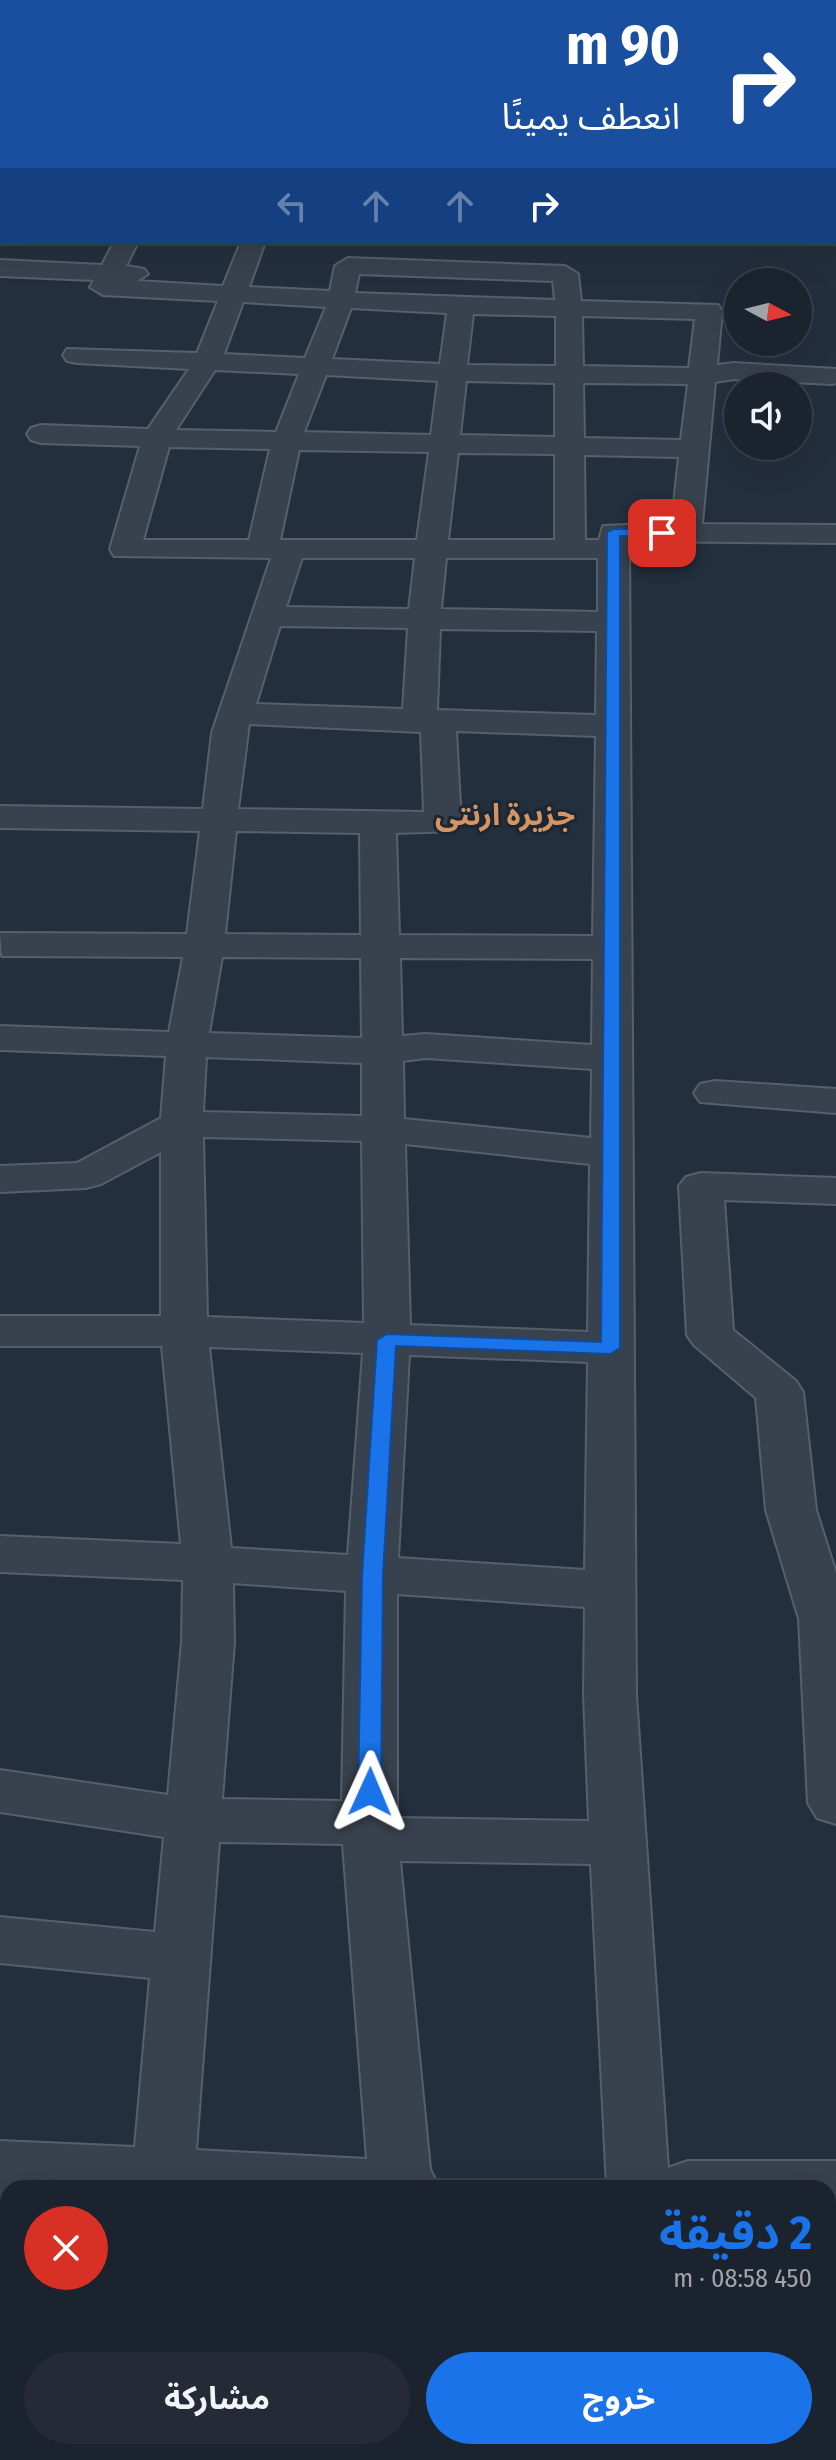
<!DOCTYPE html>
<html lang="ar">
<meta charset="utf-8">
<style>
body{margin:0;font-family:"Fira Sans Condensed","Noto Sans Arabic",sans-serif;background:#242b36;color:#f1f3f6;direction:rtl;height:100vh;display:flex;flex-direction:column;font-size:30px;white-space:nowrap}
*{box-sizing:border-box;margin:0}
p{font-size:26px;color:#a0a4aa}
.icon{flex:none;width:44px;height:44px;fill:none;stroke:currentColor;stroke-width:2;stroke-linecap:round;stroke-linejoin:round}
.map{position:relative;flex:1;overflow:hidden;direction:ltr}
.side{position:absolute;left:0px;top:2180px;width:836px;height:280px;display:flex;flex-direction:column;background:#1b232e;border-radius:24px 24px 0 0;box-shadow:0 8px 32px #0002,0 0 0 2px #39404a;direction:rtl}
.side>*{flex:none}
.guide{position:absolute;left:0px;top:0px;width:836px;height:244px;box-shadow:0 8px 32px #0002,0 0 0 2px #39404a;direction:rtl;background:#1a4fa0;color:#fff;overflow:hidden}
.needle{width:52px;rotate:97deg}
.buttons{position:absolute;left:724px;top:268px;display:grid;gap:16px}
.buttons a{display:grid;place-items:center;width:88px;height:88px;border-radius:50%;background:#1b232e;box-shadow:0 8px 32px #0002,0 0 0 2px #39404a;font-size:40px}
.pin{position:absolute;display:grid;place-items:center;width:68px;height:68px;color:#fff;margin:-34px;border-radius:16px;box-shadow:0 4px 12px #0006}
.me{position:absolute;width:88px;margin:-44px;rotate:1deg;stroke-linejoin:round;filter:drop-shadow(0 0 6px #0008)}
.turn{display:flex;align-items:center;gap:28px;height:168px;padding:0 24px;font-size:36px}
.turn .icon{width:104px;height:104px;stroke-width:2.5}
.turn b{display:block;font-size:56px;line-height:68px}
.lanes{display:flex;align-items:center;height:76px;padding:0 24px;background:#0003;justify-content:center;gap:40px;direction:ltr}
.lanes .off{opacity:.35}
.round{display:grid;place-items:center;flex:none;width:84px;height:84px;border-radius:42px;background:#242b36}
.headline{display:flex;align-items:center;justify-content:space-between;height:136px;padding:0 24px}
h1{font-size:48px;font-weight:700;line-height:60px;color:#1a73e8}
.action{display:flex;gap:16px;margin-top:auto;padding:16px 24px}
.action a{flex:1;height:92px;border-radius:48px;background:#1a73e8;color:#fff;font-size:32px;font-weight:700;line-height:92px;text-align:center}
.action a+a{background:#242b36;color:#f1f3f6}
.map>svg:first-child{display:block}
</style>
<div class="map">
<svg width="836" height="2460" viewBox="0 0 836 2460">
<rect width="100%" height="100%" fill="#242f3e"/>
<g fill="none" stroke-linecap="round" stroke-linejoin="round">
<defs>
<path id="minor" d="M110,0H131L109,2Z
M335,0H355V2H335Z
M2,95V111L0,112V96Z
M0,200H2V214H0Z
M114,242H138L126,266L144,269L148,274L137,281L223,286L241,242H265L249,287L330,291L335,266L348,258L565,266L578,274L581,301L718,305L722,311L717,365L734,363L836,369V383L832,384L734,379L715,382L702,524L836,525V543L629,541L636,1695L668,2168L688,2161H836V2215H828V2188H607L591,1864L400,1861L430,2169L439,2188H8V2195H0V2141L135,2147L150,1978L0,1963V1917L155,1932L164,1837L0,1812V1770L168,1795L182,1642L183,1580L0,1572V1536L181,1544L162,1346H0V1316H161V1152L101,1184L86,1188L0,1192V1166L77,1163L161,1118L166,1056L0,1050V1026L169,1032L183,957L2,956L0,933L187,934L200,831L0,828V806L203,809L212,733L271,558L114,556L110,549L140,446L41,443L31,440L27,434L31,428L41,425L148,429L189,369L77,363L67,361L63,355L67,349L197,353L218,301L103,295L90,287L94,280L0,276V260L102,265ZM359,274L553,281L555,300L355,293ZM243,302L326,307L305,358L224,354ZM351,308L447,313L440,364L332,359ZM473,314L556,316V366L467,365ZM582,316L695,319L689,368L583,366ZM215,370L299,374L276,432L176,430ZM326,375L438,381L431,435L304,432ZM466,381L555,383V437L460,435ZM583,383L688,384L681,440L584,438ZM169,447L270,449L249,540H143ZM299,450L429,452L417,540H280ZM458,453L555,454V540H448ZM584,455L679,457L672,523L603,526L599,540H585ZM302,558H415L409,609L286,607ZM446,558H598V612L441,609ZM280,626L408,628L403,709L256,704ZM440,629L597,631L596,715L437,710ZM249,724L421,732L424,812L238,809ZM456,731L596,736L593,936L399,935L396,833L456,831L461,823ZM236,831L360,833L361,935L225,934ZM222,957L361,958L362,1038L209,1033ZM400,958L593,959L592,1045L425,1034L402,1036ZM206,1057L362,1063V1116L203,1112ZM425,1058L592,1069L591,1138L404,1119L403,1061ZM203,1137L362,1141L364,1323L207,1317ZM405,1144L590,1164L588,1332L410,1325ZM209,1347L363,1353L348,1555L231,1548ZM409,1355L588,1362L585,1570L398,1558ZM233,1583L346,1591L342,1801L222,1799L234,1642ZM397,1594L585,1607L584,1695L589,1821L397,1818ZM219,1842L343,1844L367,2159L196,2150Z
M715,1081L836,1089V1113L700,1102L694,1093L700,1084Z
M701,1173L836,1178V1204L724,1200L733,1330L796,1381L803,1392L816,1510L836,1573V1824L817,1818L808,1803L799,1619L766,1510L756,1398L694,1345L687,1335L679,1186L686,1177Z
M106,2452H174V2460H106Z
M381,2452H449V2460H381Z
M620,2452H688V2460H620Z"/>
</defs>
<!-- minor casing -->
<use href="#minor" stroke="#565f6c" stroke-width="4"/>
<!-- minor -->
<use href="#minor" fill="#38414e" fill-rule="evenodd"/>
</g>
<!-- route -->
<path fill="#1a73e8" stroke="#114b97" stroke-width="2" d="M614,529H662L668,533L662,537L620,536V1348L610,1354L396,1346L383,1575L381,1792L378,1798H362L358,1792L362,1575L377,1340L387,1334L601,1342L607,532Z"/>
<g text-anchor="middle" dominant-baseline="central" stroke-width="6" stroke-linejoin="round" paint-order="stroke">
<!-- quarter labels -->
<g font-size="30" font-weight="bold" fill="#d59563" stroke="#1d2633">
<text x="505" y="815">جزيرة ارنتى</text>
</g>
</g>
</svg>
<div class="buttons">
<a><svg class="needle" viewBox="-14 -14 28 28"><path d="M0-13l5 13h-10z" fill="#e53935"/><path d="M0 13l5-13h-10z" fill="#a0a4aa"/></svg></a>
<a><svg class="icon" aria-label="sound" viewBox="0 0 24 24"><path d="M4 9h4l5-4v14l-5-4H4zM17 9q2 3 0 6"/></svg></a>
</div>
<div class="pin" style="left:662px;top:533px;background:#d93025"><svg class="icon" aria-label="arrive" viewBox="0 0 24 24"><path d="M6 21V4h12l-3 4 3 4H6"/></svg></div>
<svg class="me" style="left:370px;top:1792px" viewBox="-20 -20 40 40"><path d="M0-17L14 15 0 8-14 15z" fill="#1a73e8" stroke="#fff" stroke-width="4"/></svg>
<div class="guide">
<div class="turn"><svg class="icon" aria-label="right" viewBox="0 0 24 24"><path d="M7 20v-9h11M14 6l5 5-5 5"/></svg><div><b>90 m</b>انعطف يمينًا</div></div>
<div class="lanes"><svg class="icon off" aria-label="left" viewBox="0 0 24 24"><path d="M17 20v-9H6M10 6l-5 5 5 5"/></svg><svg class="icon off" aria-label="ahead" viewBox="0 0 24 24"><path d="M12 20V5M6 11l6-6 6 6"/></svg><svg class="icon off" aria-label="ahead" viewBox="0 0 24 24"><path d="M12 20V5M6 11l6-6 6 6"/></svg><svg class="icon" aria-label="right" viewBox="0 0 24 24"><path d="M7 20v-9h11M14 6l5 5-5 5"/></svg></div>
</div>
<section class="side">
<div class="headline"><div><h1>2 دقيقة</h1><p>450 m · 08:58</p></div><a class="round" style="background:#d93025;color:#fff"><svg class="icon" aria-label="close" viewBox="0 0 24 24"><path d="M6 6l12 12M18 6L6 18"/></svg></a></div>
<div class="action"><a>خروج</a><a>مشاركة</a></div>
</section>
</div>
